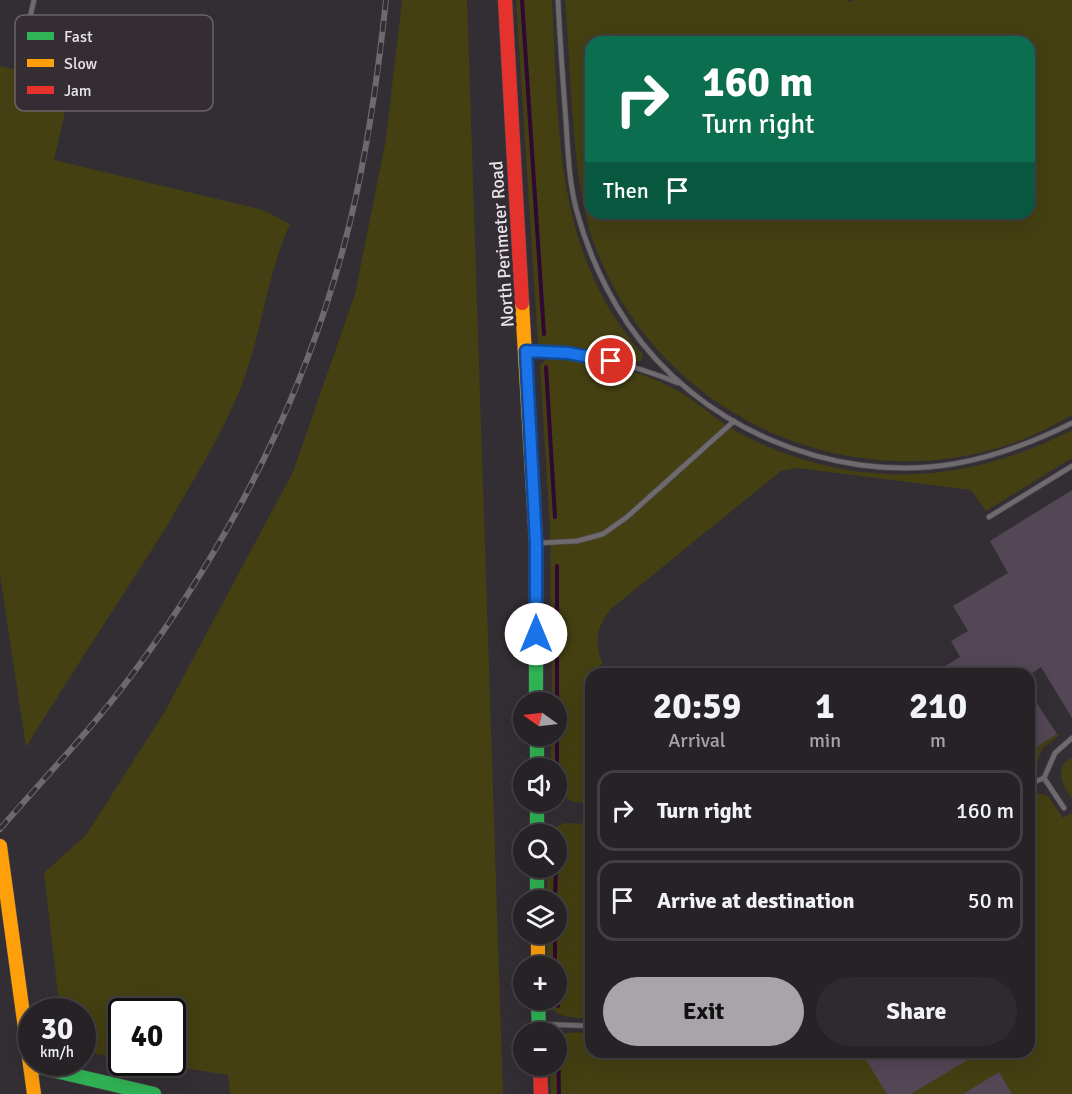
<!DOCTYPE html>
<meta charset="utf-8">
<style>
body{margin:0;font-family:Signika,sans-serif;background:#2e2a2e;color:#f1f3f6;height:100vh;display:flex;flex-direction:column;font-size:22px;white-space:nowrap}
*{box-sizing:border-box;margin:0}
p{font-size:20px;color:#a4a4a7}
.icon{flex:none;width:33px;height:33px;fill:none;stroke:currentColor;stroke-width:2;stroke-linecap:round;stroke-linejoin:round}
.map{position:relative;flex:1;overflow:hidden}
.panel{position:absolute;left:585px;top:668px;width:450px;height:390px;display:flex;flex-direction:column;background:#262226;border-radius:18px;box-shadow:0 6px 24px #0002,0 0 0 2px #423f43}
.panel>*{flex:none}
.hud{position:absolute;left:585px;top:36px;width:450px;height:183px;border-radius:18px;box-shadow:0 6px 24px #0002,0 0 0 2px #423f43;background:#0b6e4f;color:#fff;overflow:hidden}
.needle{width:39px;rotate:284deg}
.controls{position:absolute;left:513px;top:692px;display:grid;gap:12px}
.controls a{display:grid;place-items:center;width:54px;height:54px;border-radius:50%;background:#262226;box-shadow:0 6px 24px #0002,0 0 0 2px #423f43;font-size:30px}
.speed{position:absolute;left:18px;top:998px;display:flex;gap:12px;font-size:30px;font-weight:700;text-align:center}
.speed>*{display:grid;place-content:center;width:78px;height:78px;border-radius:50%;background:#262226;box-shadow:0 6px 24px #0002,0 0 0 2px #423f43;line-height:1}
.speed small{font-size:15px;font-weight:400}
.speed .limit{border:3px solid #111;border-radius:9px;background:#fff;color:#111}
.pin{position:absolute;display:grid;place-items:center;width:51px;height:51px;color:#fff;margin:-26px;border:3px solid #fff;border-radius:50%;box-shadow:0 2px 6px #0007}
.me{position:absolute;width:66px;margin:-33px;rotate:0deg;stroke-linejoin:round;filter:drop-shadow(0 0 4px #0008)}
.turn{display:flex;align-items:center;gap:21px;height:126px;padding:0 18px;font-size:27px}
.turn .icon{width:78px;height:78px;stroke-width:2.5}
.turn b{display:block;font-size:42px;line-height:51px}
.then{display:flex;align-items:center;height:57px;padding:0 18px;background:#0003;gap:12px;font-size:22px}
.eta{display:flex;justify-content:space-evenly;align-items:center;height:102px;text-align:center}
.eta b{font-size:36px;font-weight:700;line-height:42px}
.primary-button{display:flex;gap:12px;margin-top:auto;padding:12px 18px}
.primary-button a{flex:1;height:69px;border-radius:36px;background:#a9a4a9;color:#111;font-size:24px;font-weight:700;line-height:69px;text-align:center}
.primary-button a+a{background:#2e2a2e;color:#f1f3f6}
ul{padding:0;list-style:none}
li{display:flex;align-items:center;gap:18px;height:81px;margin:0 12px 9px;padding:0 6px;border:3px solid #423f43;border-radius:18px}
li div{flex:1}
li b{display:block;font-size:22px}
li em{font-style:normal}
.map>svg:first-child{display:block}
</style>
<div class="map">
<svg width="1072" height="1094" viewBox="0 0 1072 1094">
<rect width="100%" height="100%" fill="#332e33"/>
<!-- green -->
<path fill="#444012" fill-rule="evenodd" d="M402,0H467L503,1094H230L228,1075L145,1062H172V1011H122L121,1058L83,1052L82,1011H60L44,873L86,835L164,713L293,472L355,294L386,139Z
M516,0H552C559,127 553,253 643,355L641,361L638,362L601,354L553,348L538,343Z
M565,0H847L850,2L853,0H1072V415C899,520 670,438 597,251C579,205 576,157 572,109C570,72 568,36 565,0ZM591,42H1029V213H591Z
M0,66L72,82L54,160L263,210L290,224C265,279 261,342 237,397C217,443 190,486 165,529C119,602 71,674 26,747L0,575Z
M551,356C594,361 634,368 673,388C697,401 717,421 741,434C851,491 963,486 1072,430V458L986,511L971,490L798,468L781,471L612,608C597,625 593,642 603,664L595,669L598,673L591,674V803L573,802L557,793L556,768H551V735H556V702H552L550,529L540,365Z
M1057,734L1060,735L1043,748L1033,774L1029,777V752Z
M1072,758V799C1064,786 1052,768 1072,758Z
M1038,793L1048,796L1063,818L1072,813V1094H551L550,1065H556L557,1039L566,1033L591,1032V1052H1029V795Z
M566,823L591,824V1018C575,1018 551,1019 547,999H556V966H547V933H556V900H547V867H556V834H551L558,826Z"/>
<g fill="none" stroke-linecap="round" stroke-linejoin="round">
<!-- stream -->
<path stroke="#300834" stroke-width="4" d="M522,0L544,334
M546,367L555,517
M557,566V781
M556,858L557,838
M555,900L556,867
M555,933V966
M556,998L558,1006
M558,1042L559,1094"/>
</g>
<!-- building -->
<path fill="#534655" d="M1072,490V718L1041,667L1031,674H932L960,657L951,641L968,631L953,606L1008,573L990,541Z
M1029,691L1057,734L1029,752Z
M861,1052H981L911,1094H887Z
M999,1072L1012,1094H963Z"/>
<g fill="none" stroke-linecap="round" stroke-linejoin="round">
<defs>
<path id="lane" d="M558,0C560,41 563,82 566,122C568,152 569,183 577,212C588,252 605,290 628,324C697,426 830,484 953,464C995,457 1034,442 1072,423
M22,52L34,0
M527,351C583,354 625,361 678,383
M989,517L1072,466
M539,543L577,541L603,534L627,517L734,421
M1044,778L1064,808
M1029,784L1044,778L1055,753L1072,738
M540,1024L591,1026"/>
<path id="fast" d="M536,580V702
M537,735V768
M537,801V834
M537,867V900
M538,999L539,1032
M30,1065L154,1094"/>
<path id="slow" d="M522,303L536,543V580
M0,846L34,1094
M538,933V966"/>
<path id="jam" d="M505,0L522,303
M540,1065L541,1094"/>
</defs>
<!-- lane casing -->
<use href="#lane" stroke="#504c50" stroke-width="6"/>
<!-- fast casing -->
<use href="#fast" stroke="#504c50" stroke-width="15"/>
<!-- slow casing -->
<use href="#slow" stroke="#504c50" stroke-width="15"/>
<!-- jam casing -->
<use href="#jam" stroke="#504c50" stroke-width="15"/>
<!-- lane -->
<use href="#lane" stroke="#6e6a6e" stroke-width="4.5"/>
<!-- fast -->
<use href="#fast" stroke="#30b455" stroke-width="14"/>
<!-- slow -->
<use href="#slow" stroke="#ff9f0a" stroke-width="14"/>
<!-- jam -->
<use href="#jam" stroke="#e5322d" stroke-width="14"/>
<defs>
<path id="rail" d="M0,829C44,778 91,730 131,676C232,541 310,386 350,222C368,149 378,75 386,0"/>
</defs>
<!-- rail casing -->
<use href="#rail" stroke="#6d6a6d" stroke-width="6"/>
<!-- rail -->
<use href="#rail" stroke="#342d34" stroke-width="4" stroke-dasharray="11" stroke-linecap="butt"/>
</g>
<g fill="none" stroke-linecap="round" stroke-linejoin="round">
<defs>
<path id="route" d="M536,634V543L526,351L568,353L611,361"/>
</defs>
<!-- route casing -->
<use href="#route" stroke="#114b97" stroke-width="15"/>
<!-- route -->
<use href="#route" stroke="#1a73e8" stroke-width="10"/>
</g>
<g text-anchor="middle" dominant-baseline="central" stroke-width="6" stroke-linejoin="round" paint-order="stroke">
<!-- street labels -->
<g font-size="18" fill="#e8e3e8" stroke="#342d34">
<text transform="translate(502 244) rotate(-94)">North Perimeter Road</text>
</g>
</g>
<!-- legend -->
<rect x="15" y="15" width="198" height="96" rx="9" fill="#342d34" stroke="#6a646a" stroke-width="1.5"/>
<rect x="27" y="32" width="27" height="8" fill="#30b455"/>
<rect x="27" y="59" width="27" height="8" fill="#ff9f0a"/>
<rect x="27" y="86" width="27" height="8" fill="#e5322d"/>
<g font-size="16" fill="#e8e3e8">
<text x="64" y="42">Fast</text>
<text x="64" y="69">Slow</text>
<text x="64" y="96">Jam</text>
</g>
</svg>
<div class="controls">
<a><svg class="needle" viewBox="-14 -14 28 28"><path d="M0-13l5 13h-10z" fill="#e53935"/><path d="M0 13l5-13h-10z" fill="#a4a4a7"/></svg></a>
<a><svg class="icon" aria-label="sound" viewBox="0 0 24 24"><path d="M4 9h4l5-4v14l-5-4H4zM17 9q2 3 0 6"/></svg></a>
<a><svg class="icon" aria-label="search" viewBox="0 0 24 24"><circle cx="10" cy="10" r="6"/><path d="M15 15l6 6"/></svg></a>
<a><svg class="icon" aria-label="layers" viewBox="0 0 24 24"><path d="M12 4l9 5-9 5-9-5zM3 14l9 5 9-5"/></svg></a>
<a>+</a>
<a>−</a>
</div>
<div class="speed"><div>30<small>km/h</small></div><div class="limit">40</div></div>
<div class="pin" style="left:611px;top:361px;background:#d93025"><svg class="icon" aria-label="arrive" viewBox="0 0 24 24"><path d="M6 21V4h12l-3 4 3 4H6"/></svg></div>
<svg class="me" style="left:536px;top:634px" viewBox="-20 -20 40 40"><circle r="19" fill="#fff"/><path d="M0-13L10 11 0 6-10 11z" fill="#1a73e8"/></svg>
<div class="hud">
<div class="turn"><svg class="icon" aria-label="right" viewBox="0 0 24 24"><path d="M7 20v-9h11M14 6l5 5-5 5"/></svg><div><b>160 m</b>Turn right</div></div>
<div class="then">Then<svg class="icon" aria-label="arrive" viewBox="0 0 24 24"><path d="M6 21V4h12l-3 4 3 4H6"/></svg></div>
</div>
<section class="panel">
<div class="eta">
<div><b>20:59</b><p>Arrival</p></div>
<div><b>1</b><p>min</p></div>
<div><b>210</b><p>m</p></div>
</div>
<ul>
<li><svg class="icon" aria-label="right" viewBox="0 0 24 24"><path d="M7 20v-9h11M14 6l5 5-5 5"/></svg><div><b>Turn right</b></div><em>160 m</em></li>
<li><svg class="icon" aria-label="arrive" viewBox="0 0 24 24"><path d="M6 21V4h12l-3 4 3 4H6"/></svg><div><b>Arrive at destination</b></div><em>50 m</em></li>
</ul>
<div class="primary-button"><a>Exit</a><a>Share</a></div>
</section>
</div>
